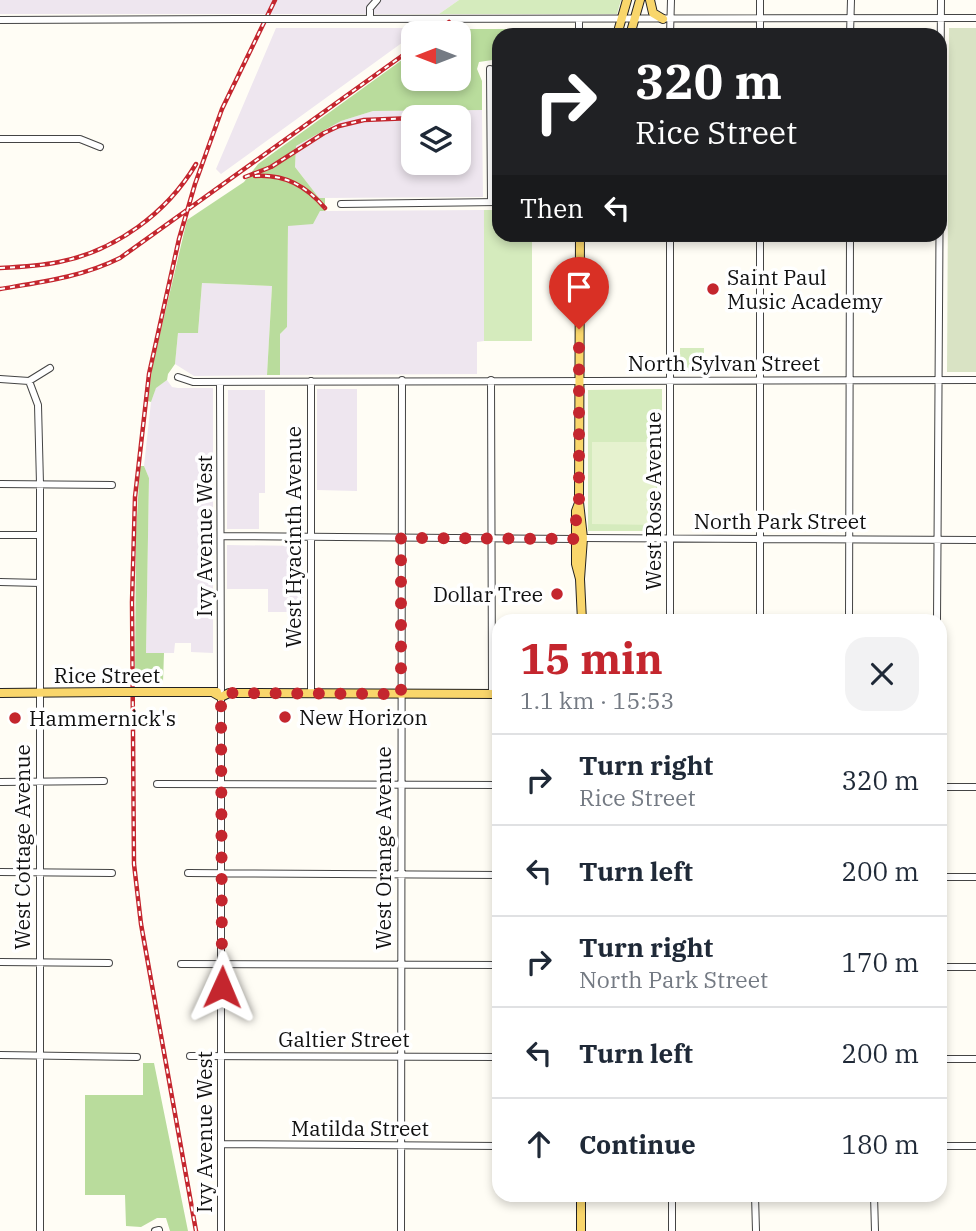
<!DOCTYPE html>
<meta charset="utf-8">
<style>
body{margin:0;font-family:"IBM Plex Serif",serif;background:#f2f2f3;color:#1f2937;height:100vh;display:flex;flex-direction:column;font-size:26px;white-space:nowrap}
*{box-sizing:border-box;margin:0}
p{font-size:23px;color:#747a83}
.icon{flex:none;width:38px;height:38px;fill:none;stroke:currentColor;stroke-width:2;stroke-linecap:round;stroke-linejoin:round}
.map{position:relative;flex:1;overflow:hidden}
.details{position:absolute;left:492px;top:614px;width:455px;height:588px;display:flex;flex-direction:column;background:#fff;border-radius:21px;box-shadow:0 4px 10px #0003}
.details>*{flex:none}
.hud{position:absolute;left:492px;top:28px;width:455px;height:214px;border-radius:21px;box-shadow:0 4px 10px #0003;background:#202124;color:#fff;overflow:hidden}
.needle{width:46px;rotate:270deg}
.buttons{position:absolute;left:401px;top:21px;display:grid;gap:14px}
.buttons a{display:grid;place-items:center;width:70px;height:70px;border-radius:14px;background:#fff;box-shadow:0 4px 10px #0003;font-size:35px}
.pin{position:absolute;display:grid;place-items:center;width:60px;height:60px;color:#fff;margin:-72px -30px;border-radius:50% 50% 50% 0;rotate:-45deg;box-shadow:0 0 7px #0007}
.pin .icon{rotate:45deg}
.me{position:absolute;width:77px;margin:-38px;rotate:1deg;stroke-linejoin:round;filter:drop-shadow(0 0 5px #0008)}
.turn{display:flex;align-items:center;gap:24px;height:147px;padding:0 28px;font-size:32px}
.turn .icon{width:91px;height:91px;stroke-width:2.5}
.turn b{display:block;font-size:49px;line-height:60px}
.then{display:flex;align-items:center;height:66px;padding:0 28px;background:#0003;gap:14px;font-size:26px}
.round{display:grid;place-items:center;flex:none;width:74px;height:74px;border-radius:21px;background:#f2f2f3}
.summary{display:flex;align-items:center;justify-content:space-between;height:119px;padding:0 28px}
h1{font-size:42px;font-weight:700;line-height:52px;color:#c4262e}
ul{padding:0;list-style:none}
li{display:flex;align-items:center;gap:21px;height:91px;padding:0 28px;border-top:2px solid #e0e1e3}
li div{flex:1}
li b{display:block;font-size:26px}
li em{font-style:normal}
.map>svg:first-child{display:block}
</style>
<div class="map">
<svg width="976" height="1231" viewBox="0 0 976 1231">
<rect width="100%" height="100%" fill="#fffdf5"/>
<!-- industrial -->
<path fill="#eee6ef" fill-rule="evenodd" d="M0,0H459L439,14H0Z
M276,28H410V37L221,174L216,169Z
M482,110L483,197L319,198L295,167L296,146L341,121L373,111ZM413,117H458V163H413Z
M484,210V341L477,342V374L280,375V334L287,327L288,226L320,211Z
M202,283L272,286L267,375L194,376L175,364L178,333H198Z
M167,380L172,387L178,388H213V653L191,652V643H175L174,653H146L149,478L144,466L151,402L156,387Z
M317,389H357V491L317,490Z
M228,390H265V493H259V529H227Z
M227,545L302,546L303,612H268V589H227Z"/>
<!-- green -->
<path fill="#d5ebbd" d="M459,0H621L617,14H439Z
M484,210H499V234L532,235V341H484Z
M680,348H704V372H680Z
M662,389V531H588V390Z"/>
<!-- forest -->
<path fill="#b9dc9c" d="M444,29H531V35H499V59L479,62L477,69L482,81V110L373,111L341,121L296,146L295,167L319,198H325V211H320L313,224L288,226L287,327L280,334V375H267L272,286L202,283L198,333H178L175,364L168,374L167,380L156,388L151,402L148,401L152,368L187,220L244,182L258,164L413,52V79H458V33H439Z
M140,466H144L149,478L146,653H164L163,682L135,681L136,533Z
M143,1063H154L188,1231H170L166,1218H157L141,1227L126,1226L125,1195H85V1095H143Z"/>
<!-- cemetery -->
<path fill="#d9e3c4" d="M949,28H976V372H947Z"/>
<!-- pitch -->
<path fill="#e6f2cf" d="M592,442H656V525L592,524Z"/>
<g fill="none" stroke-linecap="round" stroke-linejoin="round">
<defs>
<path id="minor" d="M277,19L976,18
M370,19V8L377,0
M0,20L239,19
M579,35V20
M670,35L671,0
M760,35V0
M850,35L851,0
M490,69L491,202
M0,139H80L100,147
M341,204L499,202
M670,234V621
M178,377L193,382L976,380
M0,379L29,381L50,368
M491,380L492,694
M29,381L38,405L40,484V1231
M220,382L221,690
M0,484L112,485
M0,535H40
M222,536L576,539
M583,538L976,540
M0,582L40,583
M760,621V234
M849,621L850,234
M937,621L941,0
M311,693V381
M221,697V1231
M0,782L104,781
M157,784L499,785
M940,787H976
M0,872L112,873
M188,873L499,875
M940,877H976
M0,962L109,963
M181,964L499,965
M940,967H976
M0,1055L137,1057
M190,1056L499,1057
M940,1059H976
M221,1144L499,1146
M940,1146H976
M672,1195V1231
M755,1195L756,1231
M874,1195L875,1231
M155,1231L159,1230
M401,1231L402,380"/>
<path id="major" d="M650,0L653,13L663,19
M617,35L627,0
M630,35L640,0
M580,234L579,502L583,538L580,579
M579,503L576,511V564L580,579L582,621
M150,692H217
M0,693L111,692
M214,693L221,697L229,693L499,694
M581,1195V1231"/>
</defs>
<!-- minor casing -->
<use href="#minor" stroke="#444" stroke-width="8"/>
<!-- major casing -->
<use href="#major" stroke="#222" stroke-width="10"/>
<!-- minor -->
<use href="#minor" stroke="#fff" stroke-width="6"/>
<!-- major -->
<use href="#major" stroke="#f9d66b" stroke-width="8"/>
<defs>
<path id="rail" d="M434,33L449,22
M255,176C285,174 306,186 325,208
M245,177L271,167L324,133L339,126L364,120L413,118
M0,268C20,267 40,266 59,262C115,251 167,213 196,164
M0,289C42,282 82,277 120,258L413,48
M196,1231L141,924L134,864L132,602L135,497L149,374L179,239L195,184L222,109L275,0"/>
</defs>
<!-- rail casing -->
<use href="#rail" stroke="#c4262e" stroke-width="4.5"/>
<!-- rail -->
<use href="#rail" stroke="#fff" stroke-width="2" stroke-dasharray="5" stroke-linecap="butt"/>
<defs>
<path id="minor-bridge" d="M239,19H277"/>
<path id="major-bridge" d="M111,692H150"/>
</defs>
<!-- minor-bridge casing -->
<use href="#minor-bridge" stroke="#444" stroke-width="8" stroke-linecap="butt"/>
<!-- major-bridge casing -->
<use href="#major-bridge" stroke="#222" stroke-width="10" stroke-linecap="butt"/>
<!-- minor-bridge -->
<use href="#minor-bridge" stroke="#fff" stroke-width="6"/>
<!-- major-bridge -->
<use href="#major-bridge" stroke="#f9d66b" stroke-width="8"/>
</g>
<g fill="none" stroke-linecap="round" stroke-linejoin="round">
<!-- route -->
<path stroke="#c4262e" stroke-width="12" stroke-dasharray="0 21.6" d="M222,987L221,697L229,693L401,694V538L576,539V511L579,502V329"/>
</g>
<!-- markers -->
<g fill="#c4262e" stroke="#fff" stroke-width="2.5">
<circle cx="713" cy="289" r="7"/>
<circle cx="557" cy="594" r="7"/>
<circle cx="285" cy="717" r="7"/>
<circle cx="15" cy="718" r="7"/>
</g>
<g text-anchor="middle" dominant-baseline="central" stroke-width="7" stroke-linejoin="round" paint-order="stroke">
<!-- poi labels -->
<g font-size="21" fill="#111" stroke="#fff" text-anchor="start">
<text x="727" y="277">Saint Paul<tspan x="727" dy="24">Music Academy</tspan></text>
<text x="543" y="594" text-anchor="end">Dollar Tree</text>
<text x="299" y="717">New Horizon</text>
<text x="29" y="718">Hammernick's</text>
</g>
<!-- street labels -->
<g font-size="21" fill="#111" stroke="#fff">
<text x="724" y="363">North Sylvan Street</text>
<text transform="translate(653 501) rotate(-90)">West Rose Avenue</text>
<text x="780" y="521">North Park Street</text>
<text transform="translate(204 536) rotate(-90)">Ivy Avenue West</text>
<text transform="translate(293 537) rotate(-90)">West Hyacinth Avenue</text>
<text x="107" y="675">Rice Street</text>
<text transform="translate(22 847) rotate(-90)">West Cottage Avenue</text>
<text transform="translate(383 848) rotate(-90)">West Orange Avenue</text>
<text x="344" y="1039">Galtier Street</text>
<text x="360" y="1128">Matilda Street</text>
<text transform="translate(204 1132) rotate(-90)">Ivy Avenue West</text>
</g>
</g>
</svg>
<div class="buttons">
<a><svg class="needle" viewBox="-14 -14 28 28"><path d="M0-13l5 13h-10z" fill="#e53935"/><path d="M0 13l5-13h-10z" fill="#747a83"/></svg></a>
<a><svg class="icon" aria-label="layers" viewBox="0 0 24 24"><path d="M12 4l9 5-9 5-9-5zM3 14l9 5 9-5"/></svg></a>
</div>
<div class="pin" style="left:579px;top:329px;background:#d93025"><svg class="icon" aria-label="arrive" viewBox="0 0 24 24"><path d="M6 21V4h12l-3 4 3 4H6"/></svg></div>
<svg class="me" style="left:222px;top:987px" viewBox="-20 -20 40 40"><path d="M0-17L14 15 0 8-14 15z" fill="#c4262e" stroke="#fff" stroke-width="4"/></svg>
<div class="hud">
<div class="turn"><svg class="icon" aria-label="right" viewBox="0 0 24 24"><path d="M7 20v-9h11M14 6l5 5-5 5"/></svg><div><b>320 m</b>Rice Street</div></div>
<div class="then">Then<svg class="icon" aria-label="left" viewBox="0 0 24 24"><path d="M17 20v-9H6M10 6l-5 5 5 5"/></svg></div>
</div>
<section class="details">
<div class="summary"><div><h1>15 min</h1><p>1.1 km · 15:53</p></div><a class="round"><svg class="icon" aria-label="close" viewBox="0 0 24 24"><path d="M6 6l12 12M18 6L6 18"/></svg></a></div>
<ul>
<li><svg class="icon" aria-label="right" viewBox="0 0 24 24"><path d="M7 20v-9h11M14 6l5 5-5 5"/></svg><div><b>Turn right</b><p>Rice Street</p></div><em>320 m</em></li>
<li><svg class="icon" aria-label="left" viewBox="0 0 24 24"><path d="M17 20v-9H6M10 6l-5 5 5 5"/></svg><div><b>Turn left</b></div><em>200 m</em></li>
<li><svg class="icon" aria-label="right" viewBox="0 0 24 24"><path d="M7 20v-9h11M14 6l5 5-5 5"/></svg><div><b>Turn right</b><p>North Park Street</p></div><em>170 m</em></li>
<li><svg class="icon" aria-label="left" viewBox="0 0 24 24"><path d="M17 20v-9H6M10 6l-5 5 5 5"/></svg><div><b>Turn left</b></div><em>200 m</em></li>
<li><svg class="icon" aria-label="ahead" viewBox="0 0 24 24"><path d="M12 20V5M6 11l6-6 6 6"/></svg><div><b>Continue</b></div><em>180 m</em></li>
</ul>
</section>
</div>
